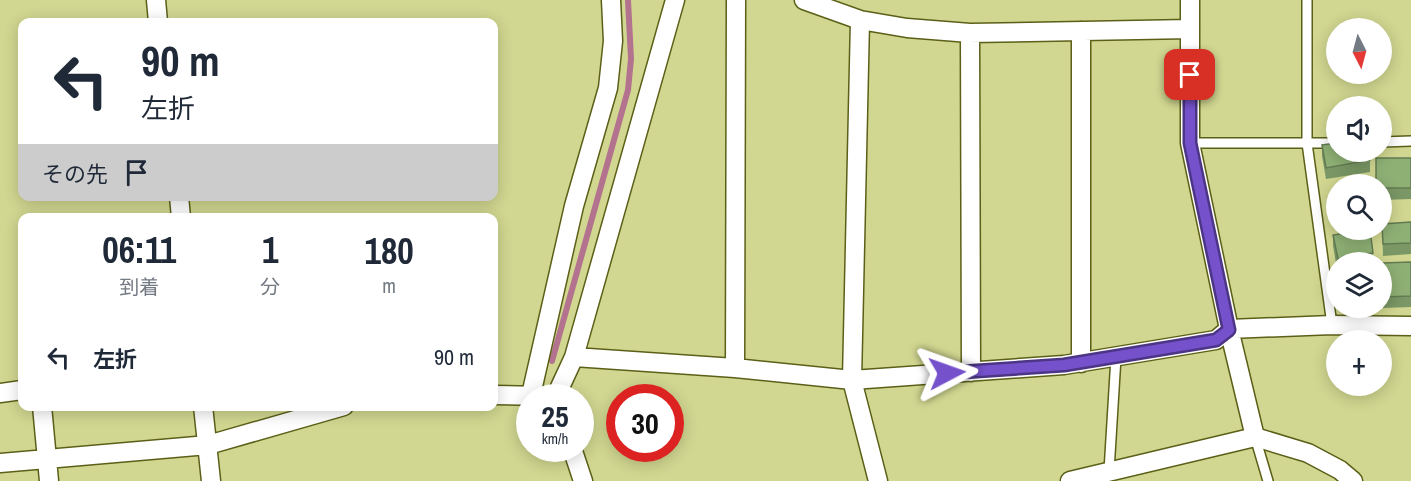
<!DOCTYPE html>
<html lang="ja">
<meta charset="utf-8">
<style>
body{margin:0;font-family:"Archivo Narrow","Noto Sans JP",sans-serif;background:#f6f6f7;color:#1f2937;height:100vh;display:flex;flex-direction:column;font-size:22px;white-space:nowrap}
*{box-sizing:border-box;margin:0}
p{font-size:20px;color:#747a83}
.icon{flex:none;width:33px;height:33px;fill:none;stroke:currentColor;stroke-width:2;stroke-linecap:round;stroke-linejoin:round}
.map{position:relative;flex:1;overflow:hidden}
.side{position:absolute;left:18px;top:213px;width:480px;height:198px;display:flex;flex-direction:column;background:#fff;border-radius:12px;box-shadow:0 3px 15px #0003}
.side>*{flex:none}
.banner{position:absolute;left:18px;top:18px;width:480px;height:183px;border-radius:12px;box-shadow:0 3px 15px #0003;background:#fff;color:#1f2937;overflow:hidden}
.needle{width:39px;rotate:174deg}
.fabs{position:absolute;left:1326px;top:18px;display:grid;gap:12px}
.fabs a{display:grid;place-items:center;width:66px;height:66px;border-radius:50%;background:#fff;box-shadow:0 3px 15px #0003;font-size:30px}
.speed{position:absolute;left:516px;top:384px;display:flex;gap:12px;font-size:30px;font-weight:700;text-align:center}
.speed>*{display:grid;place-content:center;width:78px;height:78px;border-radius:50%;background:#fff;box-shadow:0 3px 15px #0003;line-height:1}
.speed small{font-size:15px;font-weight:400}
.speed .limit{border:9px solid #d22;background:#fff;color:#111}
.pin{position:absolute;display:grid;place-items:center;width:51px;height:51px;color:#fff;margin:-26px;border-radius:12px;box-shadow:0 3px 9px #0006}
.me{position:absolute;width:66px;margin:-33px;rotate:86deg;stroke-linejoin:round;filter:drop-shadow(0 0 4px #0008)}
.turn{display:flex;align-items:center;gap:21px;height:126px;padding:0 24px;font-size:27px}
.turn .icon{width:78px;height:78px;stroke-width:2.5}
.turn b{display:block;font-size:42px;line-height:51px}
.then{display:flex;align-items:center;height:57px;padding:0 24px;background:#0003;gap:12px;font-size:22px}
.eta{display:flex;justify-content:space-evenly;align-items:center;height:102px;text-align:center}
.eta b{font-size:36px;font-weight:700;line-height:42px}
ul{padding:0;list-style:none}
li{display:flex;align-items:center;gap:18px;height:84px;padding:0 24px}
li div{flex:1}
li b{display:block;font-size:22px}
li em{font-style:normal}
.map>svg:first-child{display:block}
</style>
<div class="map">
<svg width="1411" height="481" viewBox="0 0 1411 481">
<rect width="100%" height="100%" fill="#d1d790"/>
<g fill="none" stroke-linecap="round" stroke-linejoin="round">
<!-- stream -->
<path stroke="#b3728e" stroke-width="6" d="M552,361L628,90L631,59L628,0"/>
<defs>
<path id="lane" d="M1307,0V143L1332,325
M1382,142L1411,141
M1190,143H1336
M1255,437L1268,481
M1109,471L1116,357"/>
<path id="street" d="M156,0L158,22
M804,0L860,20L907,28L970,33L1190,29
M1190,0V143L1229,329L1255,437
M860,20L852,380L878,481
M970,33L971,372
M179,196L181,218
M574,357L675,0
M1081,363V31
M735,368L736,0
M0,393L22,390
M494,395L543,396
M531,395L574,206L608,88L613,41L611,0
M555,398L574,357L735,368L852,380L1064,365L1216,340L1229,329L1332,325L1411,326
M42,406L49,481
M203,406L211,481
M572,448L583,481
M0,463L208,445L344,406
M1070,481L1255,437L1308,453L1340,470L1353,481"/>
</defs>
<!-- lane casing -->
<use href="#lane" stroke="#5b5f17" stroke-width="12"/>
<!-- street casing -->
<use href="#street" stroke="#5b5f17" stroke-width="21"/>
<!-- lane -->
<use href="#lane" stroke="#fff" stroke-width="9"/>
<!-- street -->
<use href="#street" stroke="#fff" stroke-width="18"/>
</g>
<!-- wall -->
<path fill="#7a9765" d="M1322,145L1370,160V172L1326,179L1322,156Z
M1411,158V199L1382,200V184Z
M1411,222V254L1383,256L1382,224Z
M1333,235L1373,253V262H1336V263L1333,246Z
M1411,262V307L1382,308V278Z
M1344,308H1378V309L1345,312Z"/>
<!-- building -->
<path fill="#8eb075" stroke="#637b52" stroke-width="1.5" d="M1336,143V152H1368L1370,160L1326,168L1322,145Z
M1376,158H1411V188H1382V184H1376Z
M1411,222V243L1383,244L1382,224Z
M1365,230H1370L1373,253L1338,259L1333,235Z
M1411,262V296L1382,297V263Z"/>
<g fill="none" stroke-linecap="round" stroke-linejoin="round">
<defs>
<path id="route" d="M947,373L1064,365L1216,340L1229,330L1190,143V75"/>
</defs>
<!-- route casing -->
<use href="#route" stroke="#4c3585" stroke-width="15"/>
<!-- route -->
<use href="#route" stroke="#7552cc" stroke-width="10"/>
</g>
</svg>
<div class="fabs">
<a><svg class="needle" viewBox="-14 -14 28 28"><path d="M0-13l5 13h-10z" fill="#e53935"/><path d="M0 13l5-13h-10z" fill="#747a83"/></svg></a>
<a><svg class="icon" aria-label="sound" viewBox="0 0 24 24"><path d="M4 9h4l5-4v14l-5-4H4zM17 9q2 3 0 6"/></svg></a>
<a><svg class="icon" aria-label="search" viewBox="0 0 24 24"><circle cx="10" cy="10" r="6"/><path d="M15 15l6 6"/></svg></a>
<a><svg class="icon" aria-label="layers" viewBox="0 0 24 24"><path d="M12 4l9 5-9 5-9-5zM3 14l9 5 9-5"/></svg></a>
<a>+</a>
</div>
<div class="speed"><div>25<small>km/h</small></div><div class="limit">30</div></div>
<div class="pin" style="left:1190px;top:75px;background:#d93025"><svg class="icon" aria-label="arrive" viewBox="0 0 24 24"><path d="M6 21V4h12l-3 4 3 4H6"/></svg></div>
<svg class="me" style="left:947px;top:373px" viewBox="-20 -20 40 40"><path d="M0-17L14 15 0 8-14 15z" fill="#7552cc" stroke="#fff" stroke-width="4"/></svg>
<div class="banner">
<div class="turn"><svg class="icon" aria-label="left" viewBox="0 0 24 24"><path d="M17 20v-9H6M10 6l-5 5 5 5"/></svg><div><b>90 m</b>左折</div></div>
<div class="then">その先<svg class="icon" aria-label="arrive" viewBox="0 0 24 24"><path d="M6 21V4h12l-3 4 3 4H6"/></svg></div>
</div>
<section class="side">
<div class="eta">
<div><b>06:11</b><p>到着</p></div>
<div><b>1</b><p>分</p></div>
<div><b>180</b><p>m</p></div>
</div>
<ul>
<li><svg class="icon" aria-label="left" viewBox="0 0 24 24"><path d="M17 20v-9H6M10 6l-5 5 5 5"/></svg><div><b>左折</b></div><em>90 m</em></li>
</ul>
</section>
</div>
